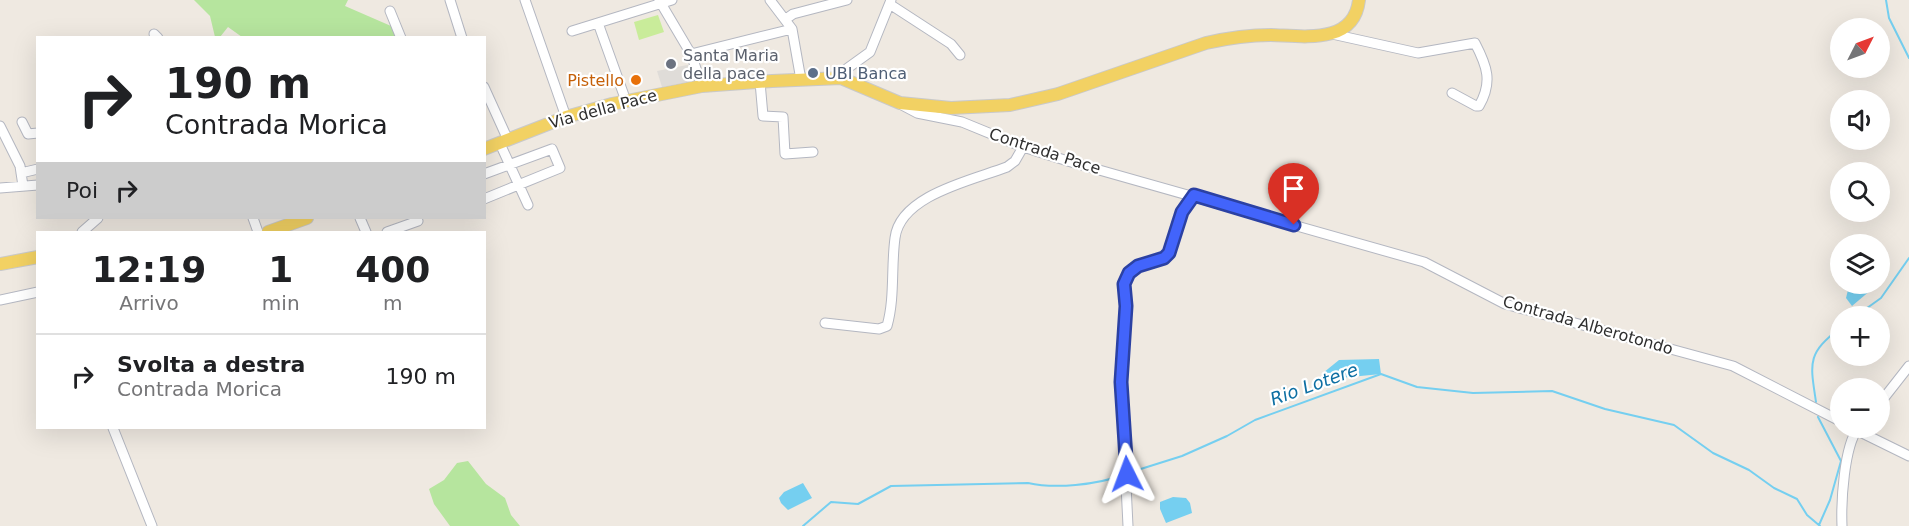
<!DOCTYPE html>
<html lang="it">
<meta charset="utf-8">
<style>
body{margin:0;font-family:"DejaVu Sans",sans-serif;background:#f6f6f6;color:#202124;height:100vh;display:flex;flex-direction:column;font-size:22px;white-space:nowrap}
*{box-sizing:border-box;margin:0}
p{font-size:20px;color:#757577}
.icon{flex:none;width:33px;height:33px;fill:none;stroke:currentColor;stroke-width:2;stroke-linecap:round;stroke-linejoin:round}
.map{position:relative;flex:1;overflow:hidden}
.details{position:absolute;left:36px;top:231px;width:450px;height:198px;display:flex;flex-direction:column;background:#fff;border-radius:0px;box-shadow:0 6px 24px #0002}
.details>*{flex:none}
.hud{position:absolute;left:36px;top:36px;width:450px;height:183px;border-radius:0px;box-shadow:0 6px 24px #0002;background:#fff;color:#202124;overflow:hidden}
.needle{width:39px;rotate:48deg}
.fabs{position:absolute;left:1830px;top:18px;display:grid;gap:12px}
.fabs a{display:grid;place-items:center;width:60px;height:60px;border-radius:50%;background:#fff;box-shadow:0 6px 24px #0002;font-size:30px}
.pin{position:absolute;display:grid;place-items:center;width:51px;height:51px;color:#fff;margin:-62px -26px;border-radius:50% 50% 50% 0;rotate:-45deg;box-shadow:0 0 6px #0007}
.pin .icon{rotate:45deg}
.me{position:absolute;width:66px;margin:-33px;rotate:357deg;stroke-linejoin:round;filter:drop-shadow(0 0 4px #0008)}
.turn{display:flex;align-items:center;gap:21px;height:126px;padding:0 30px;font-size:27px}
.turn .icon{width:78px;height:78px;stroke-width:2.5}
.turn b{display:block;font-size:42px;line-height:51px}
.then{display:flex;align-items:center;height:57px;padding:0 30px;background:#0003;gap:12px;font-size:22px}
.eta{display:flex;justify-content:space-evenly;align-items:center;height:102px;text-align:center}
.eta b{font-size:36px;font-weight:700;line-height:42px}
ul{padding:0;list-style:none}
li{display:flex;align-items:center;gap:18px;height:84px;padding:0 30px;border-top:2px solid #e0e0e0}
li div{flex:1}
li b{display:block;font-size:22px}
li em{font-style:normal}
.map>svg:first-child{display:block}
</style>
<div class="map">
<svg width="1909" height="526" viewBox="0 0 1909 526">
<rect width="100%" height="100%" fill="#efe9e1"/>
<!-- green -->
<path fill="#b6e59e" d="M194,0H348L345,6L391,26L396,37H242L228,27L220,37H215L210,16Z
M468,461L486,484L505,498L511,515L520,526H450L434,504L429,489L444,480L457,463Z"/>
<!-- pitch -->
<path fill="#c9ec9a" d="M658,15L664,32L639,40L634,22Z"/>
<!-- plaza -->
<path fill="#dfdcd8" d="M692,64L697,80L662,87L657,71Z"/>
<!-- water -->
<path fill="#75cff0" d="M1855,284H1878L1852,306L1846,298L1848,290Z
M1379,359L1381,374L1340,378L1323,373L1339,360Z
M803,483L812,498L788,510L781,503L779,498L784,492Z
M1173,497L1186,498L1190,503L1192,513L1166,523L1160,509V502Z"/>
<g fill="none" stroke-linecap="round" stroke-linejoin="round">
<!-- stream -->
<path stroke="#75cff0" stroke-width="2" d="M1886,0L1889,18L1909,58
M1856,316L1881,298L1909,258
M1816,402C1810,362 1807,354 1840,328
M1818,417L1841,461L1830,500L1819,525
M1128,473L1182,456L1227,436L1255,420L1381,374L1417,387L1473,393L1552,391L1605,409L1674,425L1713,453L1749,470L1774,488L1797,499L1807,515L1820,526
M803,526L831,502L858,504L891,486L1028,483C1055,489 1096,485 1123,475"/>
<defs>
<path id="minor" d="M450,0L462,38
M525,0L566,117
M659,0L691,54L702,86
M770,0L792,29L801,80
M891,5L951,44L960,55
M390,11L401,38
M786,19L793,14L847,0
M598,23L626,101
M572,31L672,0
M154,34L158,38
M1332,34L1418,53L1475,43C1487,66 1493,82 1479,106H1476L1452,93
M691,54L792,29
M841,78L845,70L870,52L891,0
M760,82L763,116L783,117L785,154L813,152
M484,87L508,140
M900,104L917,113L962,122L1023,147L1071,162L1424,262L1505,304L1733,366L1840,421
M22,122L28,134L38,133
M0,126L20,166L23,186
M502,148L528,205
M21,173L38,169
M484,174L552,149L560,168L484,199
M0,188L38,185
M253,218L258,232
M360,218L366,232
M82,232L98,218
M387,232L418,221
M0,300L38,292
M825,323L879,329L887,326C895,298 891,267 895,238C900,195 973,180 1007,167L1015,161L1023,147
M1880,403L1909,366
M113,428L152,526
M1852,428L1909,456
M1128,526L1121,382L1126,306L1124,284L1129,273L1138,266L1164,258L1169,253L1182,212L1194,195
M1842,526C1841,501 1844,447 1858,428"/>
<path id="major" d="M484,149L566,117L612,104L702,86L772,81L841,78L900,103L951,108L1010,105L1058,94L1206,43C1228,38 1249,35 1271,35C1303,36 1354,45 1359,0
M268,232L307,218
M0,264L38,257"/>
</defs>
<!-- minor casing -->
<use href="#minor" stroke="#b4b7c1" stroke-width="11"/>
<!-- major casing -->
<use href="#major" stroke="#c9c9c9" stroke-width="14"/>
<!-- minor -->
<use href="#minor" stroke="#fff" stroke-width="9"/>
<!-- major -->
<use href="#major" stroke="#f2d163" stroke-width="12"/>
</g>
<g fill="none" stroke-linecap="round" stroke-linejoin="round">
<defs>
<path id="route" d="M1127,474L1121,382L1126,306L1124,284L1129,273L1138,266L1164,258L1169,253L1182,212L1194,195L1294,225"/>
</defs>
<!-- route casing -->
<use href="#route" stroke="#2b41a3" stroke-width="15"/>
<!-- route -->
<use href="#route" stroke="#4264fb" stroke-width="10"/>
</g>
<!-- markers -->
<circle fill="#6b7280" stroke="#fff" stroke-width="2" cx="671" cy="64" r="6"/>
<circle fill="#5c6f8a" stroke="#fff" stroke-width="2" cx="813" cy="73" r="6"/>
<circle fill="#e8710a" stroke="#fff" stroke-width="2" cx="636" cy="80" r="6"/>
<g text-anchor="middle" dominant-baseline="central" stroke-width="4.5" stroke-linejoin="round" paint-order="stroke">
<!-- worship labels -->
<g font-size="16" fill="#5b616d" stroke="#fff" text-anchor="start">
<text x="683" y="55">Santa Maria<tspan x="683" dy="18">della pace</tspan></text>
</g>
<!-- service labels -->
<g font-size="16" fill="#4e5e75" stroke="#fff" text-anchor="start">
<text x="825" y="73">UBI Banca</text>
</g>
<!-- food labels -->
<g font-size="16" fill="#c56008" stroke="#fff" text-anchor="end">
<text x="624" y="80">Pistello</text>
</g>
<!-- street labels -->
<g font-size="16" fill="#2e2e2e" stroke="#fff">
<text transform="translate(603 109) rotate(-15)">Via della Pace</text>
<text transform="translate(1045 151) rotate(18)">Contrada Pace</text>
<text transform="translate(1588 325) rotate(16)">Contrada Alberotondo</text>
</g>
<!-- water labels -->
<g font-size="18" font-style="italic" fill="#0d6fa3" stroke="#fff">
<text transform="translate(1314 384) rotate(-20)">Rio Lotere</text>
</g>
</g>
</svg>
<div class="fabs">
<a><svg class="needle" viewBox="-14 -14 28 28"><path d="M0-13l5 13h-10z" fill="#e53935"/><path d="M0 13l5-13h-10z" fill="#757577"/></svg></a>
<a><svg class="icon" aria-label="sound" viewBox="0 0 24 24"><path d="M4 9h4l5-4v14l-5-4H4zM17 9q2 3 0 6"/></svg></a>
<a><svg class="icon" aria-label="search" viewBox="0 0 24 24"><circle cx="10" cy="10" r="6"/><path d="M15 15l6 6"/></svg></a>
<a><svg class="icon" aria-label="layers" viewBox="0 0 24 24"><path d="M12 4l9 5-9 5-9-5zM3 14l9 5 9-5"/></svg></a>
<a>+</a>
<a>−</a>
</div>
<div class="pin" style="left:1294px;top:225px;background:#d93025"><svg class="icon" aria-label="arrive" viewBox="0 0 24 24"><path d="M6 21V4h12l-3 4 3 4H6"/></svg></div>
<svg class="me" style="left:1127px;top:474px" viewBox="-20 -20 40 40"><path d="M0-17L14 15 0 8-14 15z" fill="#4264fb" stroke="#fff" stroke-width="4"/></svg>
<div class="hud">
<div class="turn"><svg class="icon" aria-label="right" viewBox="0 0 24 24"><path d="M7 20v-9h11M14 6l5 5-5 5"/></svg><div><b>190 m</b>Contrada Morica</div></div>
<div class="then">Poi<svg class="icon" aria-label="right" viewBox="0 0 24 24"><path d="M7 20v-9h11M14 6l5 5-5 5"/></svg></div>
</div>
<section class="details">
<div class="eta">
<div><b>12:19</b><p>Arrivo</p></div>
<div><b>1</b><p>min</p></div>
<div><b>400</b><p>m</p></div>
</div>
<ul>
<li><svg class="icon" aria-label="right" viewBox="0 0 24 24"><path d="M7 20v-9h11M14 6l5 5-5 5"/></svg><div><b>Svolta a destra</b><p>Contrada Morica</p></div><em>190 m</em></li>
</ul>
</section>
</div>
